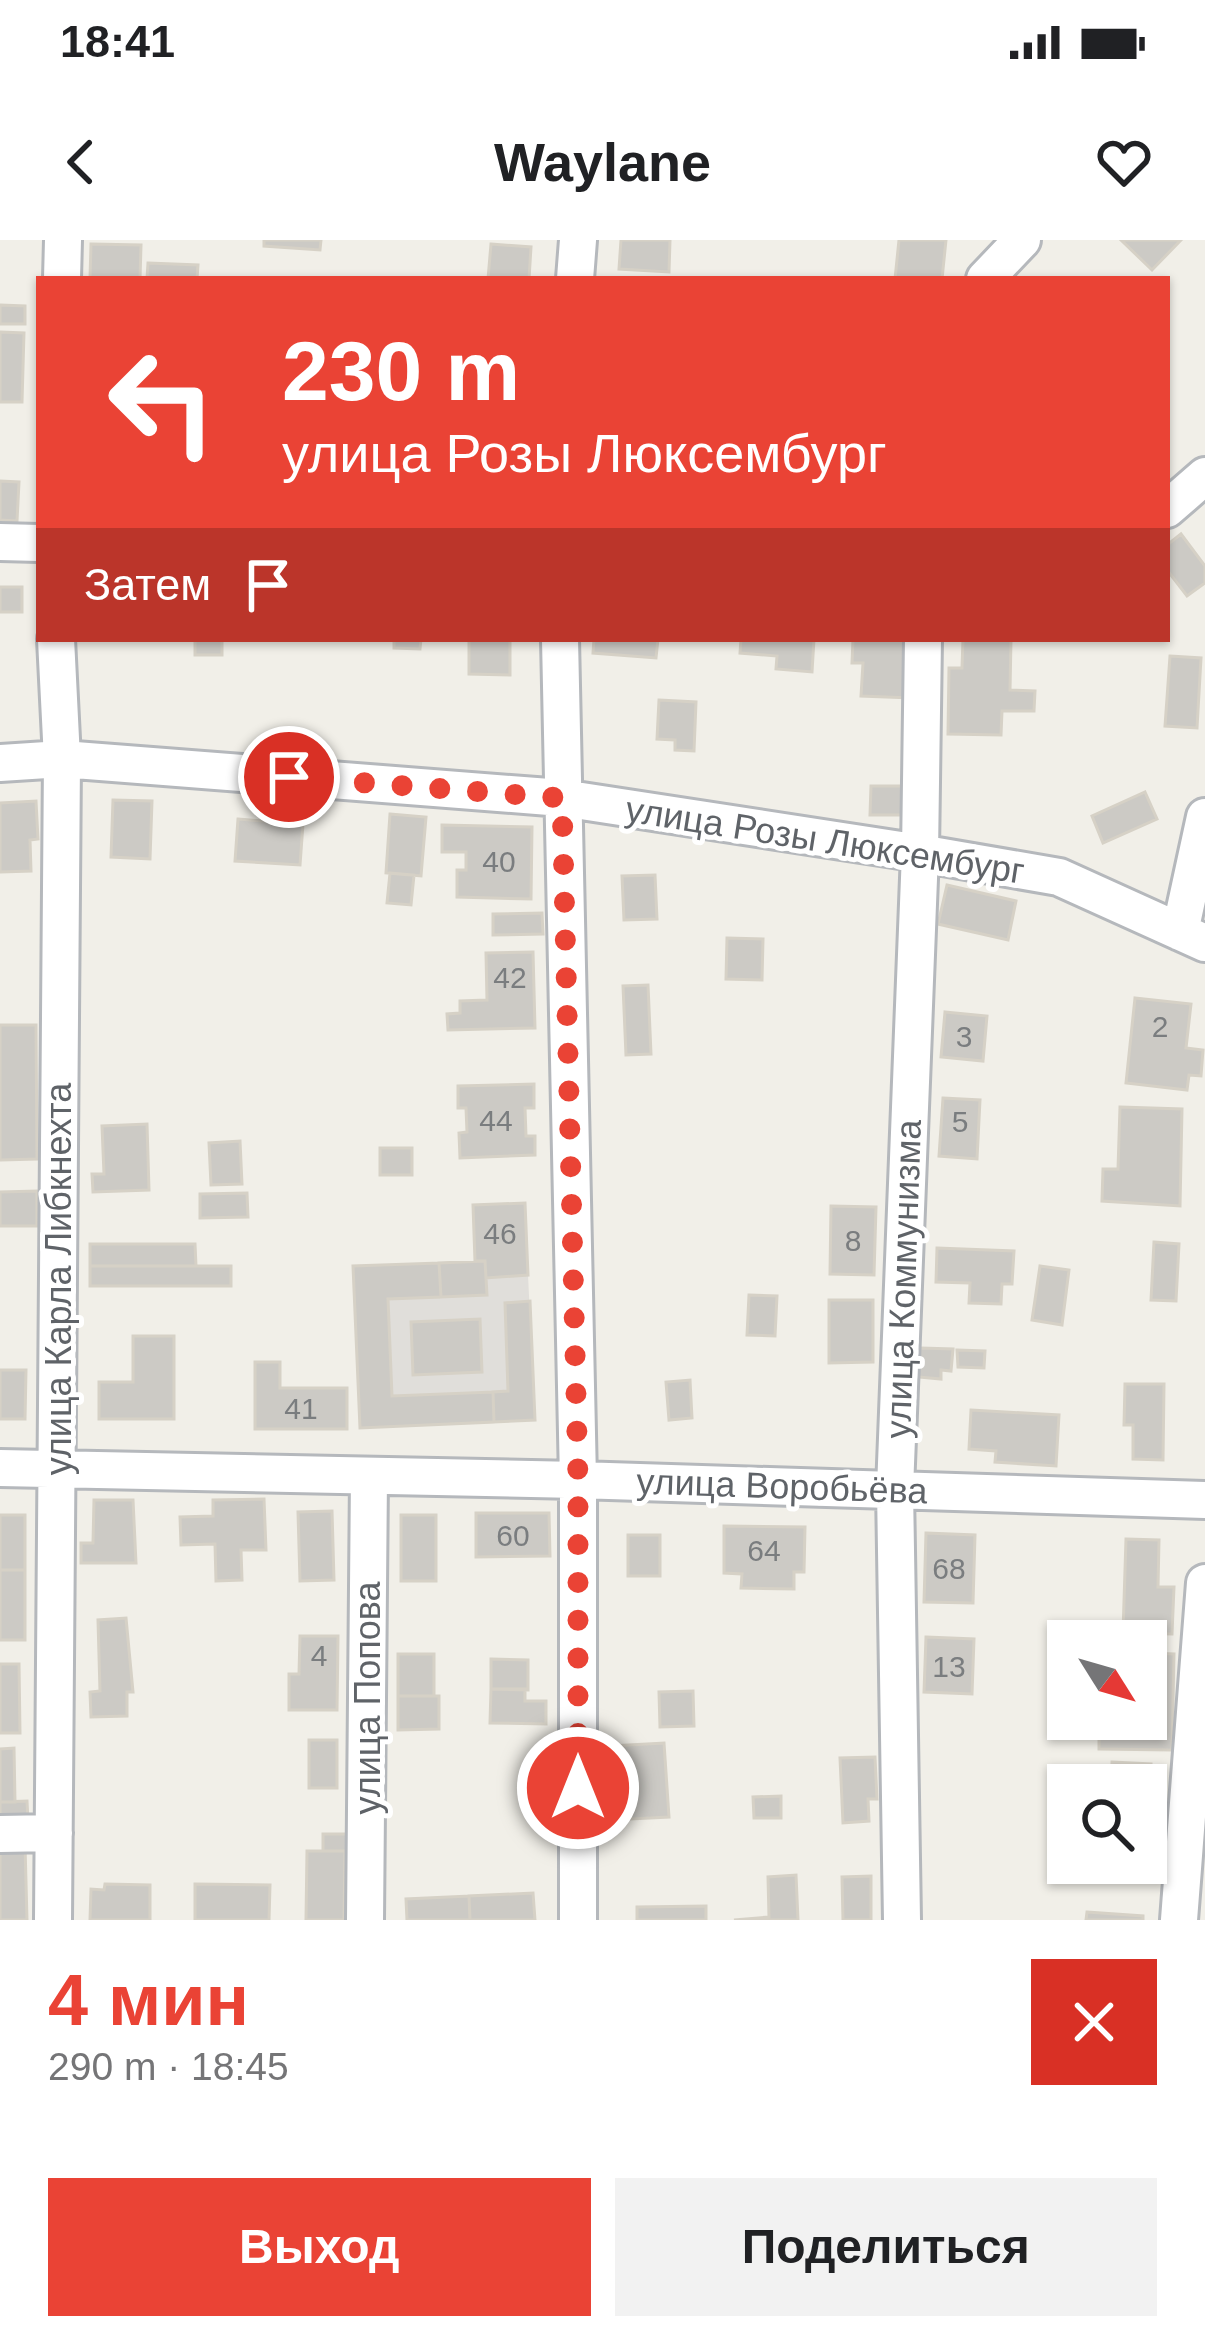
<!DOCTYPE html>
<html lang="ru">
<meta charset="utf-8">
<style>
body{margin:0;font-family:Helvetica,sans-serif;background:#f2f2f2;color:#202124;height:100vh;display:flex;flex-direction:column;font-size:45px;white-space:nowrap}
*{box-sizing:border-box;margin:0}
p{font-size:39px;color:#757577}
.icon{flex:none;width:66px;height:66px;fill:none;stroke:currentColor;stroke-width:2;stroke-linecap:round;stroke-linejoin:round}
.map{position:relative;height:1680px;overflow:hidden}
.panel{display:flex;flex-direction:column;background:#fff;flex:1}
.panel>*{flex:none}
.banner{position:absolute;left:36px;top:36px;width:1134px;height:366px;border-radius:0px;box-shadow:0 3px 9px #0004;background:#ea4335;color:#fff;overflow:hidden}
.needle{width:78px;rotate:127deg}
.controls{position:absolute;left:1047px;top:1380px;display:grid;gap:24px}
.controls a{display:grid;place-items:center;width:120px;height:120px;border-radius:0px;background:#fff;box-shadow:0 3px 9px #0004;font-size:60px}
.pin{position:absolute;display:grid;place-items:center;width:102px;height:102px;color:#fff;margin:-51px;border:6px solid #fff;border-radius:50%;box-shadow:0 3px 12px #0007}
.me{position:absolute;width:132px;margin:-66px;rotate:0deg;stroke-linejoin:round;filter:drop-shadow(0 0 9px #0008)}
.turn{display:flex;align-items:center;gap:42px;height:252px;padding:0 48px;font-size:54px}
.turn .icon{width:156px;height:156px;stroke-width:2.5}
.turn b{display:block;font-size:84px;line-height:102px}
.then{display:flex;align-items:center;height:114px;padding:0 48px;background:#0003;gap:24px;font-size:45px}
.round{display:grid;place-items:center;flex:none;width:126px;height:126px;border-radius:0px;background:#f2f2f2}
.summary{display:flex;align-items:center;justify-content:space-between;height:204px;padding:0 48px}
h1{font-size:72px;font-weight:800;line-height:90px;color:#ea4335}
.button{display:flex;gap:24px;margin-top:auto;padding:24px 48px}
.button a{flex:1;height:138px;border-radius:0px;background:#ea4335;color:#fff;font-size:48px;font-weight:800;line-height:138px;text-align:center}
.button a+a{background:#f2f2f2;color:#202124}
.status{display:flex;justify-content:space-between;align-items:center;height:84px;padding:0 60px;background:#fff;direction:ltr}
.status svg{height:33px;fill:currentColor}
header{display:flex;justify-content:space-between;align-items:center;height:156px;padding:0 48px;background:#fff;font-size:54px;font-weight:800}
.map>svg:first-child{display:block}
</style>
<div class="status"><b>18:41</b><svg viewBox="0 0 49 12"><path d="M0 12V9h3v3zM5 12V6h3v6zM10 12V3h3v9zM15 12V0h3v12zM26 1h20v11H26zM47 4h2v5h-2z"/></svg></div>
<header><svg class="icon" aria-label="back" viewBox="0 0 24 24"><path d="M15 5l-7 7 7 7"/></svg>Waylane<svg class="icon" aria-label="heart" viewBox="0 0 24 24"><path d="M12 20l-8-8c-3-5 5-10 8-4 3-6 11-1 8 4z"/></svg></header>
<div class="map">
<svg width="1205" height="1680" viewBox="0 0 1205 1680">
<rect width="100%" height="100%" fill="#f1efe8"/>
<!-- industrial -->
<path fill="#e0deda" d="M485,1021L487,1038L528,1035L535,1180L360,1188L353,1026Z"/>
<!-- building -->
<path fill="#cccac5" stroke="#d6d1c6" stroke-width="3" d="M264,0H321L320,10L264,6Z
M621,0H670L669,32L619,29Z
M899,0H946L942,39H895Z
M1121,0H1181L1152,30Z
M91,4L141,5L140,39H90Z
M491,4L531,7L529,39H488Z
M148,23L198,25L197,39H147Z
M0,65L25,66V84H0Z
M0,92L24,93L22,162H0Z
M0,241L19,242L17,281L0,280Z
M1181,294L1205,326V343L1187,356L1167,330V305Z
M0,347H22V372H0Z
M195,399H222V415H195Z
M394,399H421L420,409L394,408Z
M469,399H510V435L469,434Z
M594,399H658L656,418L593,413Z
M741,399H814L812,432L776,429L777,416L740,413Z
M853,399H906L911,458L861,456L863,423H852Z
M963,399H1011L1010,450L1035,451L1034,471H1002L1001,495L948,494L949,428H962Z
M1170,416L1201,418L1197,488L1165,486Z
M659,460L696,462L694,511L675,510V500L657,499Z
M871,546H910V575H870Z
M1145,552L1157,579L1103,603L1092,576Z
M113,560L152,561L150,619L111,617Z
M36,561L38,599L30,600L31,631L0,632V563Z
M390,574L426,577L421,636L386,633Z
M238,579L303,584L300,625L235,621Z
M442,585L532,587L531,659L457,657V630H466V612H442Z
M390,633L414,635L411,665L387,663Z
M655,635L657,679L624,680L622,636Z
M947,645L1016,661L1008,700L938,684Z
M542,673L543,694L493,695V674Z
M727,698L763,699L762,740L726,739Z
M533,712L535,788L448,790L447,774L460,773V761L487,760L486,713Z
M648,745L651,814L626,815L623,746Z
M1135,758L1191,764L1186,808L1203,810L1201,836L1189,835L1187,850L1126,843Z
M945,772L987,776L983,821L941,817Z
M0,785H36L37,919L0,920Z
M534,844V868H525L526,896H535V915L460,918L459,893L467,892L466,868H458V846Z
M943,858L980,860L977,919L939,916Z
M1120,867L1182,869L1180,966L1102,961L1103,929H1118Z
M147,884L149,950L93,952L92,934H104L102,886Z
M240,901L242,944L211,945L209,903Z
M380,908H412V935H380Z
M37,951V986H0V952Z
M247,953L248,977L200,978V954Z
M525,963L528,1035L486,1038L485,1021H475L473,965Z
M831,966L876,967L874,1035L830,1034Z
M1154,1002L1179,1004L1176,1061L1151,1060Z
M90,1004H195L196,1026H90Z
M937,1008L1014,1011L1012,1044H1002L1001,1064L969,1063L970,1043L936,1042Z
M485,1021L487,1055L441,1057L439,1023Z
M439,1023L441,1057L388,1059L392,1156L493,1152L494,1182L360,1188L353,1026Z
M90,1026H231V1046H90Z
M1040,1026L1069,1030L1062,1085L1032,1080Z
M749,1055L777,1056L775,1096L747,1095Z
M829,1060H873V1122L829,1123Z
M530,1061L535,1180L494,1182L493,1152L508,1151L505,1063Z
M480,1079L482,1132L413,1135L411,1082Z
M133,1096H174V1179H99V1142H133Z
M920,1108L953,1109L951,1131L941,1130V1139L918,1137Z
M957,1110L985,1111L984,1128L958,1127Z
M255,1122H280V1148H347V1189H255Z
M0,1130H26L25,1179H0Z
M690,1140L692,1178L669,1180L666,1142Z
M1125,1144H1164L1163,1220L1133,1219V1185H1124Z
M971,1170L1059,1175L1056,1226L995,1222L996,1211L969,1209Z
M264,1259L266,1310H241L242,1340L216,1341L215,1304L181,1305L180,1277L213,1276V1260Z
M94,1260H133L136,1323H81V1303H93Z
M332,1271L334,1340L300,1341L298,1272Z
M476,1273H549L550,1316L476,1317Z
M0,1275H25V1330H0Z
M401,1275H436V1341H401Z
M724,1286L805,1287L804,1332H794V1349L741,1348L742,1334L724,1333Z
M926,1293L975,1295L973,1363L924,1362Z
M628,1295H660V1336H628Z
M1126,1299L1159,1300L1158,1347H1174L1172,1394L1123,1393Z
M0,1330H25V1400H0Z
M126,1378L133,1452H127V1476L91,1477L90,1452L100,1451L98,1380Z
M300,1396H338L337,1470H289V1434H299Z
M926,1397L974,1399L972,1454L924,1452Z
M1146,1413L1174,1414L1172,1510L1099,1509V1479H1146Z
M398,1414H434V1456H398Z
M491,1419L528,1420V1450L491,1449Z
M0,1424H19L20,1493H0Z
M491,1449H525V1461H546V1484L490,1483Z
M693,1451L694,1486L660,1487L659,1452Z
M398,1456H439V1489L398,1490Z
M309,1500H337V1548H309Z
M664,1503L669,1577L631,1579L629,1553L613,1554L611,1506Z
M14,1508L15,1562H0V1509Z
M875,1517L877,1559H868L869,1581L843,1583L840,1518Z
M1112,1522L1151,1524L1147,1607L1146,1545H1111Z
M781,1556V1578H754L753,1557Z
M27,1561L28,1581H0V1562Z
M323,1594H350L349,1611H323Z
M0,1605H25L27,1680H0Z
M307,1611H345L344,1680H306Z
M796,1635L798,1680H734L769,1677L768,1637Z
M871,1636V1680H843L842,1637Z
M105,1644L150,1645V1680H90L91,1649L104,1650Z
M195,1644L270,1645L269,1680H195Z
M533,1653L535,1680H470L469,1656Z
M469,1656L470,1680H407L406,1659Z
M706,1666V1680H637V1667Z
M1087,1672L1143,1676V1680H1086Z"/>
<g fill="none" stroke-linecap="round" stroke-linejoin="round">
<defs>
<path id="minor" d="M62,39L63,0
M575,39L578,0
M985,39L1022,0
M1167,269L1205,236
M0,302L39,303
M560,399L578,1240V1680
M0,523L62,519L562,558L920,613L1059,637L1205,703
M1180,692L1205,577
M0,1228L578,1240L1205,1260
M0,1594L54,1593
M53,1680L62,519L56,399
M365,1680L369,1236
M902,1680L895,1249L920,613L923,399
M1179,1680L1205,1343"/>
</defs>
<!-- minor casing -->
<use href="#minor" stroke="#b5b8bc" stroke-width="42"/>
<!-- minor -->
<use href="#minor" stroke="#fff" stroke-width="36"/>
</g>
<g fill="none" stroke-linecap="round" stroke-linejoin="round">
<!-- route -->
<path stroke="#ea4335" stroke-width="21" stroke-dasharray="0 37.8" d="M289,537L562,558L578,1240V1548"/>
</g>
<g text-anchor="middle" dominant-baseline="central" stroke-width="10" stroke-linejoin="round" paint-order="stroke">
<!-- number labels -->
<g font-size="30" fill="#7a7d7f">
<text x="499" y="621">40</text>
<text x="510" y="737">42</text>
<text x="1160" y="786">2</text>
<text x="964" y="796">3</text>
<text x="496" y="880">44</text>
<text x="960" y="881">5</text>
<text x="500" y="993">46</text>
<text x="853" y="1000">8</text>
<text x="301" y="1168">41</text>
<text x="513" y="1295">60</text>
<text x="764" y="1310">64</text>
<text x="949" y="1328">68</text>
<text x="319" y="1415">4</text>
<text x="949" y="1426">13</text>
</g>
<!-- street labels -->
<g font-size="36" fill="#5f6368" stroke="#fff">
<text transform="translate(825 600) rotate(9)">улица Розы Люксембург</text>
<text transform="translate(58 1039) rotate(-90)">улица Карла Либкнехта</text>
<text transform="translate(903 1039) rotate(-88)">улица Коммунизма</text>
<text transform="translate(782 1246) rotate(2)">улица Воробьёва</text>
<text transform="translate(367 1458) rotate(-90)">улица Попова</text>
</g>
</g>
</svg>
<div class="controls">
<a><svg class="needle" viewBox="-14 -14 28 28"><path d="M0-13l5 13h-10z" fill="#e53935"/><path d="M0 13l5-13h-10z" fill="#757577"/></svg></a>
<a><svg class="icon" aria-label="search" viewBox="0 0 24 24"><circle cx="10" cy="10" r="6"/><path d="M15 15l6 6"/></svg></a>
</div>
<div class="pin" style="left:289px;top:537px;background:#d93025"><svg class="icon" aria-label="arrive" viewBox="0 0 24 24"><path d="M6 21V4h12l-3 4 3 4H6"/></svg></div>
<svg class="me" style="left:578px;top:1548px" viewBox="-20 -20 40 40"><circle r="17" fill="#ea4335" stroke="#fff" stroke-width="3"/><path d="M0-11L8 9 0 5-8 9z" fill="#fff"/></svg>
<div class="banner">
<div class="turn"><svg class="icon" aria-label="left" viewBox="0 0 24 24"><path d="M17 20v-9H6M10 6l-5 5 5 5"/></svg><div><b>230 m</b>улица Розы Люксембург</div></div>
<div class="then">Затем<svg class="icon" aria-label="arrive" viewBox="0 0 24 24"><path d="M6 21V4h12l-3 4 3 4H6"/></svg></div>
</div>
</div>
<section class="panel">
<div class="summary"><div><h1>4 мин</h1><p>290 m · 18:45</p></div><a class="round" style="background:#d93025;color:#fff"><svg class="icon" aria-label="close" viewBox="0 0 24 24"><path d="M6 6l12 12M18 6L6 18"/></svg></a></div>
<div class="button"><a>Выход</a><a>Поделиться</a></div>
</section>
